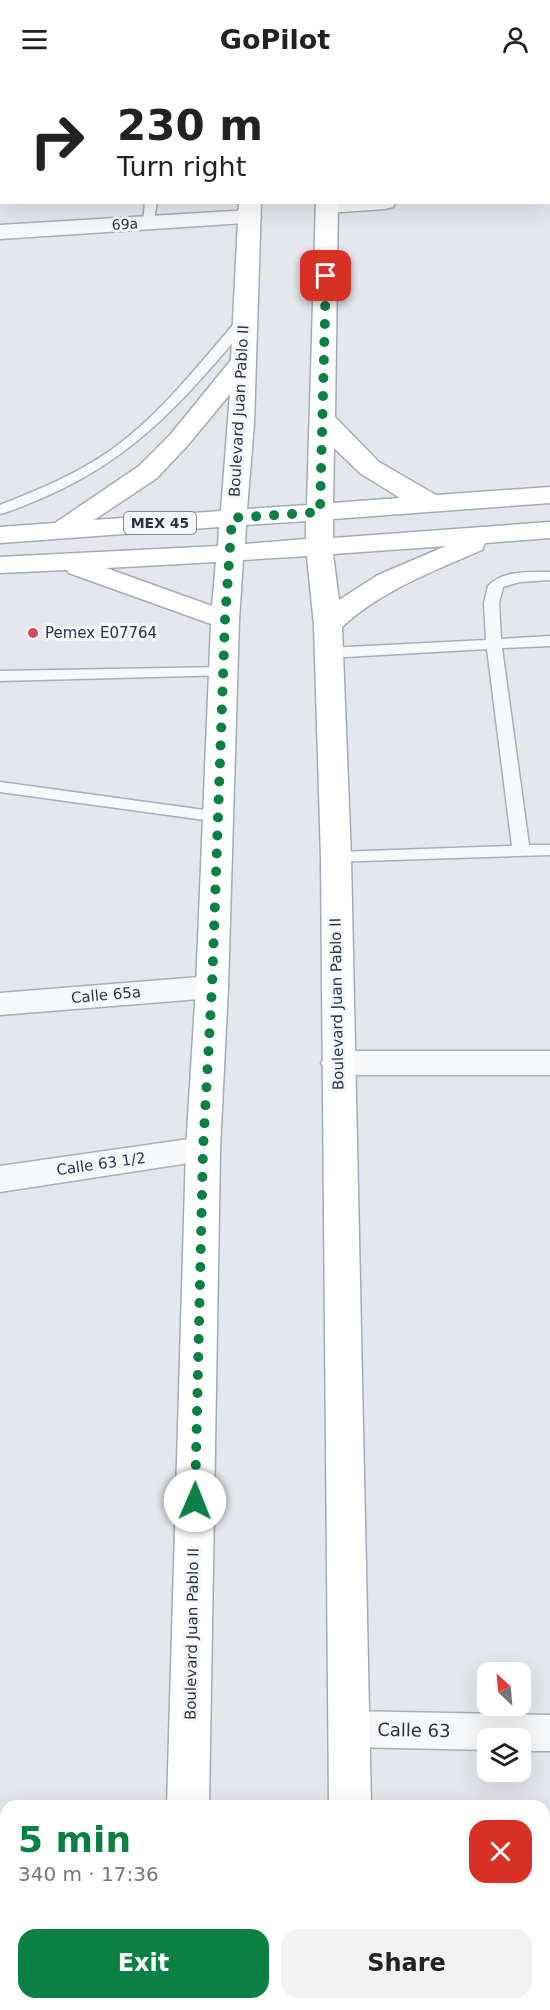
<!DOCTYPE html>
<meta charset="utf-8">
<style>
body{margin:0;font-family:"DejaVu Sans",sans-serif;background:#f2f2f2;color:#222;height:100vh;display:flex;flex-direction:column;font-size:22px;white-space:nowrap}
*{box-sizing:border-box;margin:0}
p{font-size:20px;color:#767676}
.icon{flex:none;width:33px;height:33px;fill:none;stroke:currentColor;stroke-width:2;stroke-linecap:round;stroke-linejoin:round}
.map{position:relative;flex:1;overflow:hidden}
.panel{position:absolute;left:0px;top:1722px;width:550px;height:210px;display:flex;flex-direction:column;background:#fff;border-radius:18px 18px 0 0;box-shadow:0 6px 24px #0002}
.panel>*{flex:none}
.guide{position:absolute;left:0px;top:0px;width:550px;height:126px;box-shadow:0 6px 24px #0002;background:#fff;color:#222;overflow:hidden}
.needle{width:39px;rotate:334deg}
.fabs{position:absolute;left:477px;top:1584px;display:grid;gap:12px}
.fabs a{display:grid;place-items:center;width:54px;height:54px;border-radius:12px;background:#fff;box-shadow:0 6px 24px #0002;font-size:30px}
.pin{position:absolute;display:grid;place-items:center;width:51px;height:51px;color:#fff;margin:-26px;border-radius:12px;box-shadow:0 3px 9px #0006}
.me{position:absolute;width:66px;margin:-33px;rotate:1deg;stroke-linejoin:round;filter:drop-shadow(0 0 4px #0008)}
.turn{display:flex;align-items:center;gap:21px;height:126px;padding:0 18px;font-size:27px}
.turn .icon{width:78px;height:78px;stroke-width:2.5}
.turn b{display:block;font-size:42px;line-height:51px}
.round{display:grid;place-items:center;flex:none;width:63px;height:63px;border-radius:18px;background:#f2f2f2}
.head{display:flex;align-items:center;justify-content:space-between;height:102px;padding:0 18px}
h1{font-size:36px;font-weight:700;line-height:45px;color:#0b8043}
.primary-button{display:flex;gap:12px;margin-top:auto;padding:12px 18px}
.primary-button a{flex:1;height:69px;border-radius:18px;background:#0b8043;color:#fff;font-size:24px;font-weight:700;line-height:69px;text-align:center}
.primary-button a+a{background:#f2f2f2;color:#222}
header{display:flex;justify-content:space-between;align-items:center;height:78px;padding:0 18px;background:#fff;font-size:27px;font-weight:700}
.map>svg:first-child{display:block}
</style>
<header><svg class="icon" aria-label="menu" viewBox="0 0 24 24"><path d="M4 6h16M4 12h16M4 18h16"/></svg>GoPilot<svg class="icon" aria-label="person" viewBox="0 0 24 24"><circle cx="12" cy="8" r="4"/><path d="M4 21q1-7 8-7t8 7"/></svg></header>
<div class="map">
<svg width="550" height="1932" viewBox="0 0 550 1932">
<rect width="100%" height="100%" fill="#e4e7ec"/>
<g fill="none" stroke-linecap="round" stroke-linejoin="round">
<defs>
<path id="service" d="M156,0H168V2H156Z
M391,0H403L404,2H392Z
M145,124H157L153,148H145L143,145Z
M244,239L251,243L249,246C186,319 138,378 47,418C32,424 16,432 0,436V427C38,412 77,396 111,372C161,336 199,286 239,240Z
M550,494V502L520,504L503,509L499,525L501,561L550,558V568L502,570L529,767H550V777L330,784L328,780L336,774L512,768L487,571L328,580L320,575L328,570L486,562L484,525L488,508C503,492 529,494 550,494Z
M225,589L233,594L230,597L0,603V593Z
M0,704L219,734L227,739L219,744L0,714Z"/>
<path id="minor" d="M549,109H550V123H549Z
M318,124H396L393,129L385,131L327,135L319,133L316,128Z
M250,132L258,134L261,139L258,144L0,161V147Z
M212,898L223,901L228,909L223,917L212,920L0,937V915Z
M338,973H550V997H338L326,993L321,985L326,977Z
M203,1059L215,1063L220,1072L215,1081L0,1114V1088Z
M350,1633L550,1637V1673H520V1660H488V1672L350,1669L335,1664L329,1651L335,1638Z"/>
<path id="primary" d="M238,0H260V2H238Z
M315,0H337V2H315Z
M239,124H261L254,346L247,431L307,427L316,124H338L335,339L379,384L436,417L550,409V425L333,441V460L550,444V460L485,465L482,472C432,494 382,512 342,549L351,780L371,1728H329L321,780L314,547L307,478L243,482L239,542L228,909L220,1072L209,1728H167L186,1072L196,909L211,546L69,495L67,492L0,495V479L218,468L219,449L0,465V449L55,445L139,388L170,357L231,282ZM230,316L221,433L94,442L157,400L188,367ZM334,370L360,395L400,420L333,425ZM306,443V461L245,466L246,447ZM446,468L378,497L339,522L333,476ZM216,484L212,528L106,490Z
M161,1926H205V1932H161Z
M329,1926H373V1932H329Z"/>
</defs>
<!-- service casing -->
<use href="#service" stroke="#a9aeb7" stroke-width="3"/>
<!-- minor casing -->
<use href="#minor" stroke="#a9aeb7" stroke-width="3"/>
<!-- primary casing -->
<use href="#primary" stroke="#a3abb8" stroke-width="3"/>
<!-- service -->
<use href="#service" fill="#f7f8fa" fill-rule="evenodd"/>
<!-- minor -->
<use href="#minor" fill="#f7f8fa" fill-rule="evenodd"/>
<!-- primary -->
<use href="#primary" fill="#fff" fill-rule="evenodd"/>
</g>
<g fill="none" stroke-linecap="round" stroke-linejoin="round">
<!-- route -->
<path stroke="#0b8043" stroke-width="10" stroke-dasharray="0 18" d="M195,1423L203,1072L212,909L225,542L232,440L320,434L326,198"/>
</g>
<!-- markers -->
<circle fill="#d1495b" stroke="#f4f6f9" stroke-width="2" cx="33" cy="555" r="6"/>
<g text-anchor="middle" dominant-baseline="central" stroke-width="6" stroke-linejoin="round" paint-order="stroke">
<!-- far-street labels -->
<g font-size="14" fill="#2b3445" stroke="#f4f6f9">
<text transform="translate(125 146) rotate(-3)">69a</text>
</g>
<!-- shield labels -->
<rect fill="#f4f6f9" stroke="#676e7b" stroke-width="1.5" x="124" y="434" width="72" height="22" rx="4.5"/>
<g font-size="14" font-weight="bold" fill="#2b3445">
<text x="160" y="445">MEX 45</text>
</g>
<!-- street labels -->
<g font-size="15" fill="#2b3445" stroke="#f4f6f9">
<text transform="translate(239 333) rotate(-87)">Boulevard Juan Pablo II</text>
<text transform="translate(106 917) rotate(-5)">Calle 65a</text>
<text transform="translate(337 926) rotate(-91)">Boulevard Juan Pablo II</text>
<text transform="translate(101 1086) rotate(-8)">Calle 63 1/2</text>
<text transform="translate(192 1556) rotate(-89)">Boulevard Juan Pablo II</text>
</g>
<!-- poi labels -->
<g font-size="15" fill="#2b3445" stroke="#f4f6f9" text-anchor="start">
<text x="45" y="555">Pemex E07764</text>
</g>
<!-- near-street labels -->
<g font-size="18" fill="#2b3445" stroke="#f4f6f9">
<text transform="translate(414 1652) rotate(1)">Calle 63</text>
</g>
</g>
</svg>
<div class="fabs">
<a><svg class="needle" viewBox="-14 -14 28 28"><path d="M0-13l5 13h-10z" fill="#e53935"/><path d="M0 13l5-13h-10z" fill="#767676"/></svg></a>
<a><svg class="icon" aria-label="layers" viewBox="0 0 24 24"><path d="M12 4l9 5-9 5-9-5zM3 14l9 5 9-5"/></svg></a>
</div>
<div class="pin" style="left:326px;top:198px;background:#d93025"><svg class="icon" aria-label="arrive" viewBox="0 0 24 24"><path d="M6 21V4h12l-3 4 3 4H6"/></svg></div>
<svg class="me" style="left:195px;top:1423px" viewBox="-20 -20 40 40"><circle r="19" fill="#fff"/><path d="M0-13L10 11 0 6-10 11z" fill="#0b8043"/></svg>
<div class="guide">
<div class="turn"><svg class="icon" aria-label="right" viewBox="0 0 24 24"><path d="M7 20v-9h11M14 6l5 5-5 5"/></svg><div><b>230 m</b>Turn right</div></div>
</div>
<section class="panel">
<div class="head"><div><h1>5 min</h1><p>340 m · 17:36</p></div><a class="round" style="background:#d93025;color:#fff"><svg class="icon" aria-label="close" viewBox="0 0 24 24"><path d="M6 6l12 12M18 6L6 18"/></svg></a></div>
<div class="primary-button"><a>Exit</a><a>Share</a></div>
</section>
</div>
